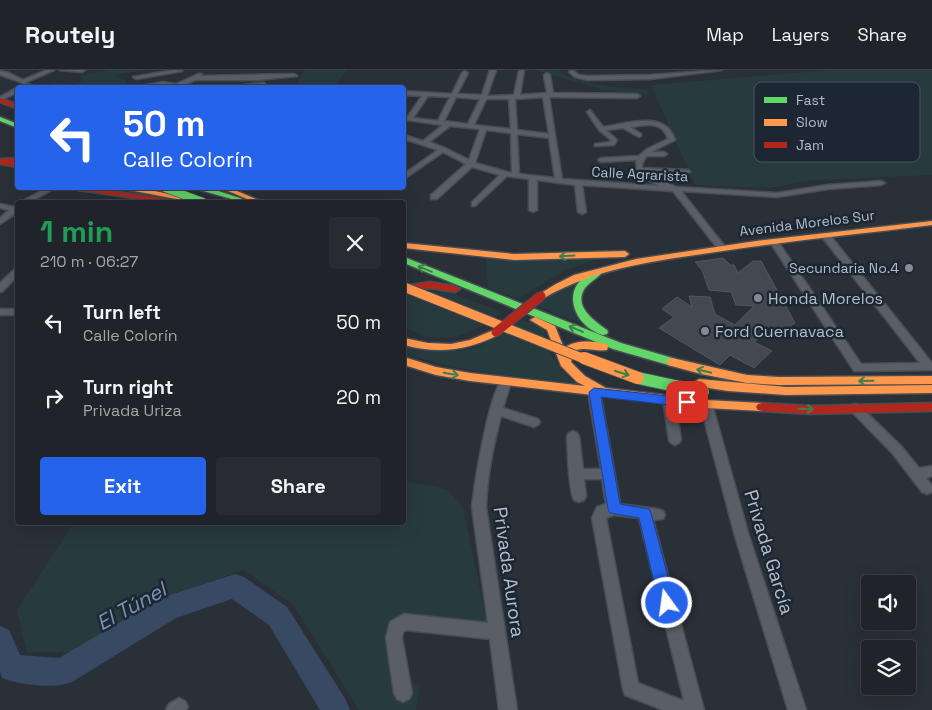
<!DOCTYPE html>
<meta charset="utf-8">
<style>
body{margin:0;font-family:"Space Grotesk",sans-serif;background:#282c32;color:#f1f3f6;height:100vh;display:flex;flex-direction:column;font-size:19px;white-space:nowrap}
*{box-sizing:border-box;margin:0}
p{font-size:16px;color:#a2a4a8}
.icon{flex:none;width:28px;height:28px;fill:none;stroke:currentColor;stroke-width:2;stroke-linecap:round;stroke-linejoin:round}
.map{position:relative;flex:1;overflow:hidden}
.details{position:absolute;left:15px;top:130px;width:391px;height:325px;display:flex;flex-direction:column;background:#20242a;border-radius:5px;box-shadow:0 5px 20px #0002,0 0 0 1px #3d4147}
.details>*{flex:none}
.banner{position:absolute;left:15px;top:15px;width:391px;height:105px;border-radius:5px;box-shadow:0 5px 20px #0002,0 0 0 1px #3d4147;background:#2563eb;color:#fff;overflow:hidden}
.tools{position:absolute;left:861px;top:505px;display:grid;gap:10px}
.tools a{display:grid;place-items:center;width:55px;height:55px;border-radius:5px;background:#20242a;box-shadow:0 5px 20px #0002,0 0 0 1px #3d4147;font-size:25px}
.pin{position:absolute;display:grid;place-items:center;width:42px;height:42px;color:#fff;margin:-21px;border-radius:10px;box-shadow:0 2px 8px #0006}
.me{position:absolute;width:55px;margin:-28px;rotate:346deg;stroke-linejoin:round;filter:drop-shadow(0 0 4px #0008)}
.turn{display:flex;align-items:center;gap:18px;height:105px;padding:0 25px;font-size:22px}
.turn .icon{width:65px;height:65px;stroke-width:2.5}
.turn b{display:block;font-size:35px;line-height:42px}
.round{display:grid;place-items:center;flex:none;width:52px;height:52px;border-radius:5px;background:#282c32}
.head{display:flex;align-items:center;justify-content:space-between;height:85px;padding:0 25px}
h1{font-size:30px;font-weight:700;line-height:38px;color:#1e9e55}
.button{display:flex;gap:10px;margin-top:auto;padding:10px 25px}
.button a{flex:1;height:58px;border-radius:5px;background:#2563eb;color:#fff;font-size:20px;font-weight:700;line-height:58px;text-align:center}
.button a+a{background:#282c32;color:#f1f3f6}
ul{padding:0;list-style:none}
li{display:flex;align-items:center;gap:15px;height:75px;padding:0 25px}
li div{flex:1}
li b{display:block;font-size:19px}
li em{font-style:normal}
header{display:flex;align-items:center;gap:30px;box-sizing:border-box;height:70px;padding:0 25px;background:#20242a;border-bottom:1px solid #3d4147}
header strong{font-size:24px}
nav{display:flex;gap:28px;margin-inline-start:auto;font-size:18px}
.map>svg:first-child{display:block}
</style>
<header>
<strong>Routely</strong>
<nav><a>Map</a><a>Layers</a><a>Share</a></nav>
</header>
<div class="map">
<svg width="932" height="640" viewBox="0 0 932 640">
<rect width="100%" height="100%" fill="#2a3038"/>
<!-- green -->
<path fill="#273a3e" d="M109,0H144L115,5L126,11L124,17H53L54,12L73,16L83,10L82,6Z
M305,0H347L333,17H295Z
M534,0H558C573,14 624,19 645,19L649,25L601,19Z
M830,0H932V105L814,110L769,118L695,115L651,15Z
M486,189H598L565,200L518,229L488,218Z
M580,207C563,226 575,236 585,255L537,236L564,216Z
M446,221L502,242C471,266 439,279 404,256V226L413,222Z
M522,250C529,252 539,254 544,260C547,265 547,273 549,279C554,293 564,304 575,313C518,307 459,302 404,283V276C414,279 424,279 434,280C477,285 488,272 522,250Z
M404,411L447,419L463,437L488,557L408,544L394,609L420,615L416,640H359L293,534L243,500L168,527L73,582H27L17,540L74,453L404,452Z"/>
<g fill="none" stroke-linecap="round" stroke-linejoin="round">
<!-- river -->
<path fill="#384963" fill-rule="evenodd" d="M235,504L244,507L287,537L346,630L350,640H320L269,555L232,529L176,548L72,612C55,619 19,615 2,608L0,602V556L9,560L20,585L59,588L161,528Z"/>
</g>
<!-- building -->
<path fill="#444950" stroke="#52575f" d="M723,188L730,195H734L738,203L753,191H761L795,253L780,263L771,258L754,272L772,281L754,298L730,285L720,295L659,258L674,247L662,239L677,227L692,237L689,226L710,227L715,244L735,255L754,236L736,235L731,222L709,220L702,200L695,192Z"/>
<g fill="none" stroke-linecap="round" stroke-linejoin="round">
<defs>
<path id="street" d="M47,0H54L24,13L40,18L21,16L23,13L0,5V1L9,3L23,10Z
M60,0H85L82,2Z
M175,0L182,1L136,9L133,7Z
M490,0H496L487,26L514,25L519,1L524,0L520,25L547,23L544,5L547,3L550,5L553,23L637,24L640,26L637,28L549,27L562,109L660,116L641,107L637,101L636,90L601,92L598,90L601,88L639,86L647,79L668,69C662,50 646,55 630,57L641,64V66L639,67L623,58L606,60L617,70L614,75L595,76V74L610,72L611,70L599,60L587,42L590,40L603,57C627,54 665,39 675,70L651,82H664L667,84L664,86H646L642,94V98L689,100L690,102L686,104L645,102L676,117L777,123L828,115L881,111L885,113L881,115L828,119L777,127L681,121L726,178L722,181L719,180L673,121L582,115L586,142L582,144L578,142L575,115L537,110V140L533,142L529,140V109L507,106L475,136H472V132L500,105L472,97L437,129H431V125L466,94L443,82L404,109V104L438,80L404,69V65L423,71L443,55L407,50L406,49L422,26L404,25V21L452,24L462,3L465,1L468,3L457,24L482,25ZM428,26L450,27L438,51L413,48ZM456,27L480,29L468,54L444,51ZM543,27L549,64L517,60L515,29ZM486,29H509L511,59L474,55ZM450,56L480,59L469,90L445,78L429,72ZM486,60L511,63L512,103L475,93ZM517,64L549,68L555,108L519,104Z
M572,0L579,5L587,6L650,5L722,0L650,9L587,10L575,7L569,2Z
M198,4H202L201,6L294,4L297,6L257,10H195L183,15L185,18L150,17L147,15L163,12L176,14Z
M264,13L266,16L241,17L244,15Z
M18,17V22L0,31V27Z
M46,118H55L30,132H21Z
M0,134L14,137L18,135V142L0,154V148L9,140L0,138Z
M823,164H829L932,293V300L854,301L770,172L771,170H777L861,294L920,293L823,168Z
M18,196V205L3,221L0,222V213Z
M0,239H18V245H0Z
M505,308L511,312L503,338L538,349L540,352L538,355L534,357L501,346C493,376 487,406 486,437L517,640H499L490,569L406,560L403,562L402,568L412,623L409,629L403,632L397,629L394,623L386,568L390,552L404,544L488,553L472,437C474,418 490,312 505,308Z
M594,318L600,322L620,434L658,439L663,441L665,445L663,449L653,450L704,640H663L625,625L623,619L592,448L597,437L606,434L602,409H584L586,426L584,430L579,432L574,430C568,417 568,382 567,366L569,363L573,361L577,363L579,366L583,399H601L588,322ZM614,445L639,448L684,631L638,613L606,448Z
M669,326L673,327L675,330L681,370L679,373L675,375L671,373L669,370L663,330L665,327Z
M706,330L710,331L712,334L749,466L806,640H788L735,466L700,334L702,331Z
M855,334L859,335L901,376L919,398L932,396V406L926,408L932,415V422L927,424L922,422L893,384L851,341L849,338L851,335Z
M179,628L185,631L188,637L186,640H166L169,634Z"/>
<path id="fast" d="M0,47L18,54V58L0,51Z
M200,118H209L252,132H242L200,120Z
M404,187L621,273L676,289L677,292L672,296L613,279L404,193Z
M596,201L601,204C596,209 590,212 585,218C573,236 593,250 607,260L608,262L607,264L603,265C572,256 558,214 596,201Z"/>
<path id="slow" d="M126,118H138L192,128L196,130L192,132L129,120Z
M221,118H230L263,132H254Z
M932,151V155C860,164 788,171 716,182C656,191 598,197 544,228H538L536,226L556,214L574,205L636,189L756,171Z
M404,173L514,184L625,181L629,184L625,187L514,190L404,178Z
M535,247L555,256L564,278C576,269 593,271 607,274L608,277L607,280C596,282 585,276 574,281L571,292L585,306L606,318L706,330L762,333L766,334L768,337L766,340L762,341L706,338L470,311L436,305L404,295V287L436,297L470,303L585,316L577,312L561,296L547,260L530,250Z
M496,259L500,260L501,262L500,264C468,281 438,284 404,275V268L428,273L451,274L470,270Z
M672,288L747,305L779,307L932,306V314L779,315L747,313L701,304L668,295L667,292L668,289Z
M699,309L786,317L932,315V323L786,325L728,321L695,316L693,313Z"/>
<path id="jam" d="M0,28L18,35V39L0,32Z
M18,88V92H14L18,93V97L0,94V89Z
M75,118H90L175,130L179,132H163L78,120Z
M148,118H158L185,126L181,128Z
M430,212L455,216L460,219L455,222L430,218L404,222V216Z
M762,333L811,336L932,333V341L811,344L762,341L758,340L756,337L758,334Z"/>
</defs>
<!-- street casing -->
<use href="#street" stroke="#484c53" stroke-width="3"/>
<!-- fast casing -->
<use href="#fast" stroke="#484c53" stroke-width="3"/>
<!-- slow casing -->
<use href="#slow" stroke="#484c53" stroke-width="3"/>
<!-- jam casing -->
<use href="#jam" stroke="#484c53" stroke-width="3"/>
<!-- street -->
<use href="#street" fill="#5a5e66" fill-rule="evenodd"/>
<!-- fast -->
<use href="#fast" fill="#63d668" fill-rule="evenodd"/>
<!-- slow -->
<use href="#slow" fill="#ff974d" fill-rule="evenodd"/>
<!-- jam -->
<use href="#jam" fill="#b3261e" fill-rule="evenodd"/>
<defs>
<path id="fast-bridge-far1" d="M165,118L203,132"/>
<path id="fast-bridge" d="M638,308L703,322"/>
<path id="slow-bridge-far1" d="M404,217L587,290"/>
<path id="slow-bridge" d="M584,288L638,308"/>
<path id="jam-bridge" d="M496,262L541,226"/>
</defs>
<!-- fast-bridge-far1 casing -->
<use href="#fast-bridge-far1" stroke="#484c55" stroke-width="9" stroke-linecap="butt"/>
<!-- fast-bridge casing -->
<use href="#fast-bridge" stroke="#484c55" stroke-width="14" stroke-linecap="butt"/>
<!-- slow-bridge-far1 casing -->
<use href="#slow-bridge-far1" stroke="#484c55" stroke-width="11" stroke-linecap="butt"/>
<!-- slow-bridge casing -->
<use href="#slow-bridge" stroke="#484c55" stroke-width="14" stroke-linecap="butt"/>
<!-- jam-bridge casing -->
<use href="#jam-bridge" stroke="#484c55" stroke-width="11" stroke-linecap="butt"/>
<!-- fast-bridge-far1 -->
<use href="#fast-bridge-far1" stroke="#63d668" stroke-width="8"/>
<!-- fast-bridge -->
<use href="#fast-bridge" stroke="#63d668" stroke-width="12"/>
<!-- slow-bridge-far1 -->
<use href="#slow-bridge-far1" stroke="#ff974d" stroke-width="9"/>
<!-- slow-bridge -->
<use href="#slow-bridge" stroke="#ff974d" stroke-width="12"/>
<!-- jam-bridge -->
<use href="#jam-bridge" stroke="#b3261e" stroke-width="9"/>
</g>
<!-- one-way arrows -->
<defs><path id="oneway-shaft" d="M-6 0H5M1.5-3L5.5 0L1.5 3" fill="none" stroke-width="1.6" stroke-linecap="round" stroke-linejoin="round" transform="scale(1.25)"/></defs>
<g stroke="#407e4e">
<use href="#oneway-shaft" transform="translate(567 186) rotate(177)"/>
<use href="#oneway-shaft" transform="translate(425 199) rotate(-158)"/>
<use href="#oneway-shaft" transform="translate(576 259) rotate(-158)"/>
<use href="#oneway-shaft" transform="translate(704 301) rotate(-167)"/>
<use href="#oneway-shaft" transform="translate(622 303) rotate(18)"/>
<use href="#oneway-shaft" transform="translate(451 304) rotate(10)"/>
<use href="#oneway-shaft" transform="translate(866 311) rotate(179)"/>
<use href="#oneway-shaft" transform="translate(806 339) rotate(2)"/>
</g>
<!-- route -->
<path fill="#2563eb" stroke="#184099" d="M594,318L687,328L693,332L687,337L601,327L620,434L649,439L651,443L675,533L673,538L667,540L662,538L659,533L639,448L610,443L608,439L589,322Z"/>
<!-- markers -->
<g fill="#848b96" stroke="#1d2633" stroke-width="2">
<circle cx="909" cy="198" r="5"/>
<circle cx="758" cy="228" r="5"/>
<circle cx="705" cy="261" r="5"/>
</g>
<g text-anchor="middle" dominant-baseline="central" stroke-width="5" stroke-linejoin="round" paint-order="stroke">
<!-- far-street labels -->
<g font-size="14" fill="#b4bcc9" stroke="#1d2633">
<text transform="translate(640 104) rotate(3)">Calle Agrarista</text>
<text transform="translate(807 153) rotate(-7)">Avenida Morelos Sur</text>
</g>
<!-- far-poi labels -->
<g font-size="14" fill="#b4bcc9" stroke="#1d2633" text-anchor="end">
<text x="899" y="198">Secundaria No.4</text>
</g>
<!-- poi labels -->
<g font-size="16" fill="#b4bcc9" stroke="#1d2633" text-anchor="start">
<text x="768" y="228">Honda Morelos</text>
<text x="715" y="261">Ford Cuernavaca</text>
</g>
<!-- near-street labels -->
<g font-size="19" fill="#b4bcc9" stroke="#1d2633">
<text transform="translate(769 482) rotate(73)">Privada García</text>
<text transform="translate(509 502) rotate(82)">Privada Aurora</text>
</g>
<!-- near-water labels -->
<g font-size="21" font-style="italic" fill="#7c92b1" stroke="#1d2633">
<text transform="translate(131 536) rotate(-29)">El Túnel</text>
</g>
</g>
<!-- legend -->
<rect x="754" y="12" width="166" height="80" rx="8" fill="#1d2633" stroke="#4a5360" stroke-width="1"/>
<rect x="764" y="27" width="23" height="6" fill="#63d668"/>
<rect x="764" y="49" width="23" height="7" fill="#ff974d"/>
<rect x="764" y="72" width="23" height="6" fill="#b3261e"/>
<g font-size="14" fill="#b4bcc9">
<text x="796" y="35">Fast</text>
<text x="796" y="57">Slow</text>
<text x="796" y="80">Jam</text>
</g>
</svg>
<div class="tools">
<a><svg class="icon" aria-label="sound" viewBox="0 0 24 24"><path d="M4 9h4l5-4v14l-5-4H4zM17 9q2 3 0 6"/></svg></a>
<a><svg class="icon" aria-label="layers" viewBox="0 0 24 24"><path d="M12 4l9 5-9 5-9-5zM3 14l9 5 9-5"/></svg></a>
</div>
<div class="pin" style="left:687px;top:332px;background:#d93025"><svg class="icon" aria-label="arrive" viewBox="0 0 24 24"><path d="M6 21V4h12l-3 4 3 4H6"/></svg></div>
<svg class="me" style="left:667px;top:533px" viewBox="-20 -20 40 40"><circle r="17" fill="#2563eb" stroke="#fff" stroke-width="3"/><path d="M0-11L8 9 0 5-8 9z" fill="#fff"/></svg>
<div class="banner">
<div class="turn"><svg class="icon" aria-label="left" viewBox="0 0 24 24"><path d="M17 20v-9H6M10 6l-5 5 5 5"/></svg><div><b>50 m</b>Calle Colorín</div></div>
</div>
<section class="details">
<div class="head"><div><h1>1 min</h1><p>210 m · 06:27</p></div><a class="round"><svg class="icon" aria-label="close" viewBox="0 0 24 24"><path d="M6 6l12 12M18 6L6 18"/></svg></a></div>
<ul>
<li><svg class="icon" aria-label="left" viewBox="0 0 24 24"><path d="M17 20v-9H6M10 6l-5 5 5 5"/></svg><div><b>Turn left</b><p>Calle Colorín</p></div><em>50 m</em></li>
<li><svg class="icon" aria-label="right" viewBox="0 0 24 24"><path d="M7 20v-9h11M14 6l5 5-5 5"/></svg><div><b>Turn right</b><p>Privada Uriza</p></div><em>20 m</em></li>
</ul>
<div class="button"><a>Exit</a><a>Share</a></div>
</section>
</div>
